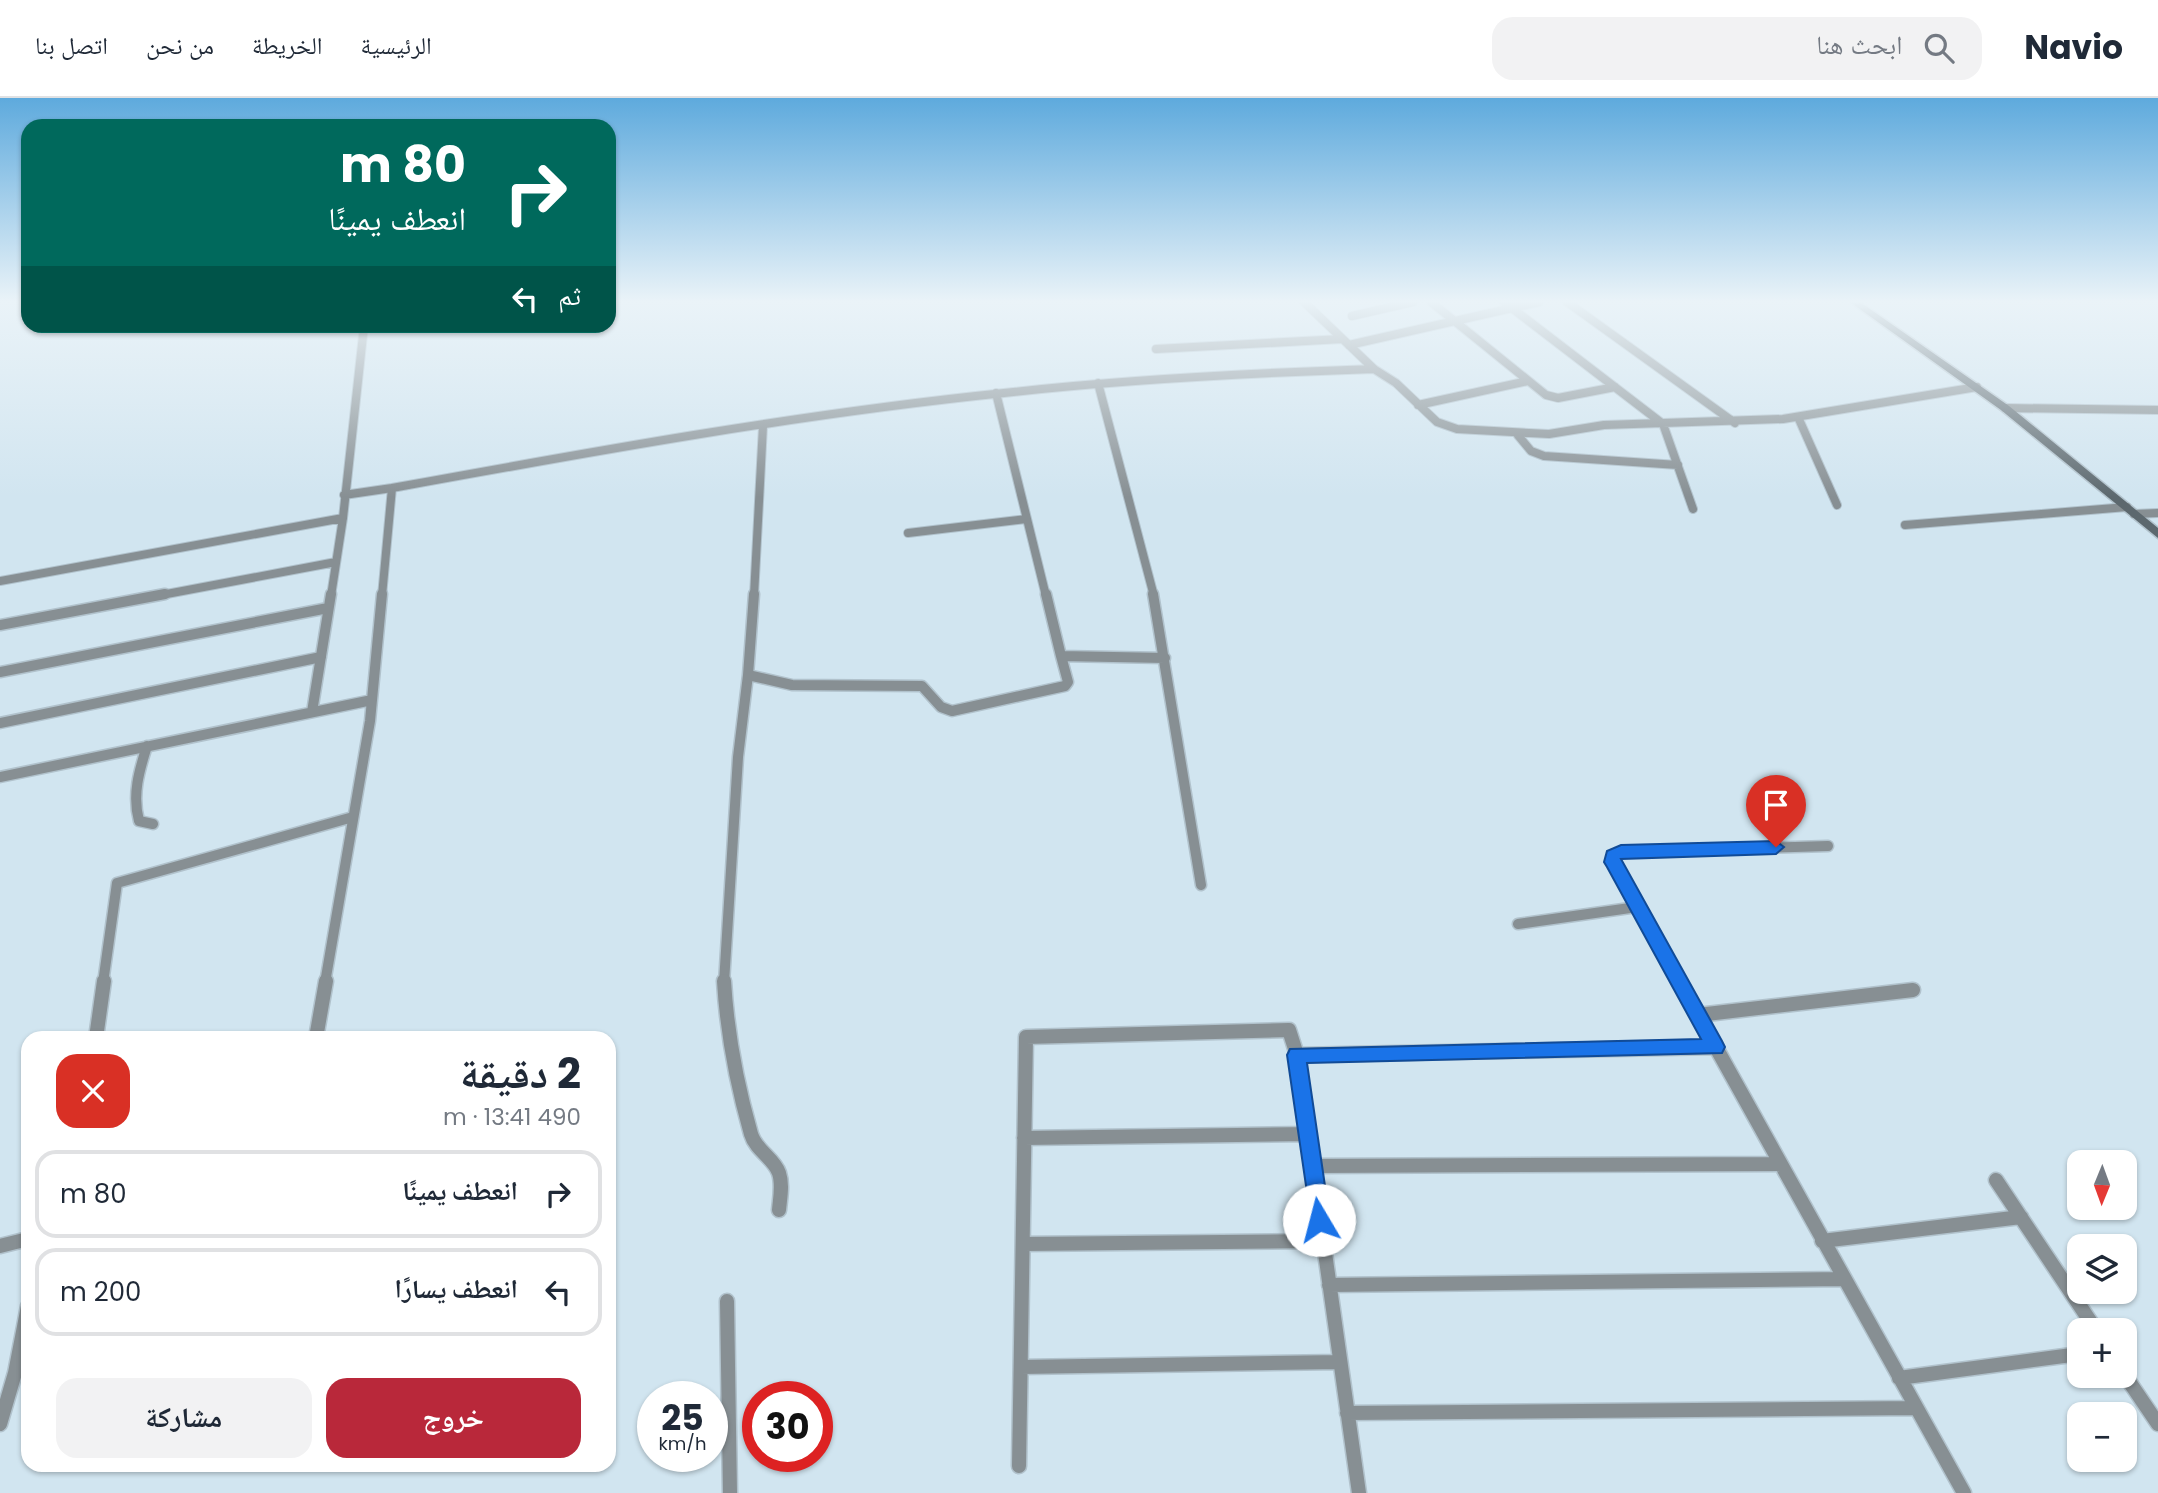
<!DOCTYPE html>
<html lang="ar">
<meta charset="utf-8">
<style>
body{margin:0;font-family:Poppins,"Noto Naskh Arabic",sans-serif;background:#f2f2f3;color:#1f2937;direction:rtl;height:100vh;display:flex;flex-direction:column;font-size:26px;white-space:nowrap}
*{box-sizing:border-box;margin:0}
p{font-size:23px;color:#747a83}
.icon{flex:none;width:38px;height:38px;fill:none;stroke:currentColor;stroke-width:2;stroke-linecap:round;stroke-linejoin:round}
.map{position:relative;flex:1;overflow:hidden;direction:ltr}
.side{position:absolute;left:21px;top:933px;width:595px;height:441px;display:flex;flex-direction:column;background:#fff;border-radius:21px;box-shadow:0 2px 5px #0004;direction:rtl}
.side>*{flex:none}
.hud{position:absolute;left:21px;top:21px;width:595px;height:214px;border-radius:21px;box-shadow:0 2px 5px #0004;direction:rtl;background:#00695c;color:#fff;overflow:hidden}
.needle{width:46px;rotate:181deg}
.controls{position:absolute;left:2067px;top:1052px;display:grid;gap:14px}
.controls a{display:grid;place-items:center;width:70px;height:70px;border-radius:14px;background:#fff;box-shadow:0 2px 5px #0004;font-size:35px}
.speed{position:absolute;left:637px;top:1283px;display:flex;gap:14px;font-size:35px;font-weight:700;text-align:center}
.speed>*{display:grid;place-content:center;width:91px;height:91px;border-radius:50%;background:#fff;box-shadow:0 2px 5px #0004;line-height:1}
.speed small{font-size:18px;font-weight:400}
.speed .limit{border:10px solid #d22;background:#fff;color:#111}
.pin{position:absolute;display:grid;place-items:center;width:60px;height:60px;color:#fff;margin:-72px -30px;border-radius:50% 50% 50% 0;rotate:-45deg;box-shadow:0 0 7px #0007}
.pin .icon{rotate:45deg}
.me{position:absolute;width:77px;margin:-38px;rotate:352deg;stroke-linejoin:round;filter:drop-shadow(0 0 5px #0008)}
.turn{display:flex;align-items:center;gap:24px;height:147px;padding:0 35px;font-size:32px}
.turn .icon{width:91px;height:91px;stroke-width:2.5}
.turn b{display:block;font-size:49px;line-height:60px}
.then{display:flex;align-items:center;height:66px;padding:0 35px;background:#0003;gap:14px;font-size:26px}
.round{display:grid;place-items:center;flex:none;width:74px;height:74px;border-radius:21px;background:#f2f2f3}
.headline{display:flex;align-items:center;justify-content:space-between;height:119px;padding:0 35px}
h1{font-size:42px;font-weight:700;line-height:52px}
.primary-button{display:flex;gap:14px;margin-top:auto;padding:14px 35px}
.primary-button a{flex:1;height:80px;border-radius:21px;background:#b9283a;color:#fff;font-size:28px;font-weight:700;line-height:80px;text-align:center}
.primary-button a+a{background:#f2f2f3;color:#1f2937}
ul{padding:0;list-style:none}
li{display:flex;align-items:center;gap:21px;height:88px;margin:0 14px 10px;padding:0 21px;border:4px solid #e0e1e3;border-radius:21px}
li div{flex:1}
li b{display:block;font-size:26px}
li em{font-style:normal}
header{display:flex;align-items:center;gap:42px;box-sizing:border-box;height:98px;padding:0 35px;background:#fff;border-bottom:2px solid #e0e1e3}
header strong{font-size:33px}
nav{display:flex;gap:38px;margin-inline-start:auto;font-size:24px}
.search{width:490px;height:63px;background:#f2f2f3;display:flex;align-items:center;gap:18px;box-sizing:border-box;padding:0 24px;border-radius:21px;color:#747a83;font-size:26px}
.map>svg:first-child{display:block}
</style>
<header>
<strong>Navio</strong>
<div class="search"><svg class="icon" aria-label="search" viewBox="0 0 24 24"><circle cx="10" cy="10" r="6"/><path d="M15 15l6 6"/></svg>ابحث هنا</div>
<nav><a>الرئيسية</a><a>الخريطة</a><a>من نحن</a><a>اتصل بنا</a></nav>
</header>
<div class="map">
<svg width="2158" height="1395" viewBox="0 0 2158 1395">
<rect width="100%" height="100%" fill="#d1e5f0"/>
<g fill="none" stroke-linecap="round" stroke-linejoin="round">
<defs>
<path id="minor-far2" d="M1304,204L1374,271L1396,285L1437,324L1457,331L1549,336L1604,327L1783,321L1977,289
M1431,204L1546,297L1558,300L1615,289
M1504,204L1663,326L1693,411
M1567,204L1735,325
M1352,218L1413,204
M1349,247L1539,204
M1156,251L1342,241
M1098,285L1154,498
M996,295L1046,498
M1418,307L1528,283
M2005,310L2158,312
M1798,319L1837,407
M1516,335L1531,353L1544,358L1678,367
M344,397L392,390
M2134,416L2158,415
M1905,427L2127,409
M908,435L1026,421
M0,483L343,420
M156,498L336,464
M331,498L343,420L364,228
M382,498L392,390C595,353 799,316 1004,295C1127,281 1250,275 1374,271
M754,498L763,328"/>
<path id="minor-far1" d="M1046,496L1061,558L1165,560
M1153,496L1201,787
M0,527L165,496
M0,574L328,510
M748,577L754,496
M312,614L331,496
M0,625L321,559
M147,648C139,673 132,697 139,723L153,726
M0,679L372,602
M1518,826L1637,809
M103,885L117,785L353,719
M325,885L370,623L382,496
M724,885L738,659L748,577L792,587L922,588L941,609L952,613L1065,588L1068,584L1061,558
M1680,885L1613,764V757L1621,754L1828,748"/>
<path id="minor" d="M724,883C727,934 737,987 751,1036C756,1053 774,1060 779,1075C783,1087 780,1100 779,1112
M1679,883L1964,1395
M1698,917L1913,892
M96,940L104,883
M316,940L326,883
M1024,1040L1307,1036
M1312,1068L1780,1066
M1996,1082L2096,1232
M1822,1143L2021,1119
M1023,1146L1322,1143
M0,1148L28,1141
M1329,1187L1844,1181
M727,1203L730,1395
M1021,1269L1340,1264
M2124,1276L2158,1326
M1899,1280L2079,1256
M1347,1315L1916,1310
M0,1326L15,1275L28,1208
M1019,1368L1026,939L1289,932L1297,957
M1359,1395L1297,957L1715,949"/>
<path id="secondary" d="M1850,204H1860L2009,308L2158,430V440L2001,312Z"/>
</defs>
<!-- minor-far2 casing -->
<use href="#minor-far2" stroke="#b1c2cc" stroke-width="10"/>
<!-- minor-far1 casing -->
<use href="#minor-far1" stroke="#b1c2cc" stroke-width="13"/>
<!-- minor casing -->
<use href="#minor" stroke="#b1c2cc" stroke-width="17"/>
<!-- secondary casing -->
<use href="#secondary" stroke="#b1c2cc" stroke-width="3"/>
<!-- minor-far2 -->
<use href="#minor-far2" stroke="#878f93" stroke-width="8"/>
<!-- minor-far1 -->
<use href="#minor-far1" stroke="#878f93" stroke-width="10"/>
<!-- minor -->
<use href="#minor" stroke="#878f93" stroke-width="14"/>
<!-- secondary -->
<use href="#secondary" fill="#5c686e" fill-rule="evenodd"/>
</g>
<!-- sky -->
<linearGradient id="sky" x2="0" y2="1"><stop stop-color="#5eaadd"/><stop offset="0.51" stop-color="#eaf3f8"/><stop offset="1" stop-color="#eaf3f8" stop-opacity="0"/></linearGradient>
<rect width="2158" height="399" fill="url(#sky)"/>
<!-- route -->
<path fill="#1a73e8" stroke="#114b97" stroke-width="2" d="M1776,743L1784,749L1776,756L1621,761L1722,943L1725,949L1722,955L1307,965L1330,1122L1327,1129L1319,1132L1312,1129L1287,957L1290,951L1701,941L1607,769L1604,764L1607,753L1621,747Z"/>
</svg>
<div class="controls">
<a><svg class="needle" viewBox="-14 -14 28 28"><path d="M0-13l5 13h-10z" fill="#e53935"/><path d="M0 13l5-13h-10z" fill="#747a83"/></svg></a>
<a><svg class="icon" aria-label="layers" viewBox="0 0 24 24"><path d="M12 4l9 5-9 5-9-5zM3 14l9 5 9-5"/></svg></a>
<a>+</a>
<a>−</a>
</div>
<div class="speed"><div>25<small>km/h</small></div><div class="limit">30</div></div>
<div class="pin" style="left:1776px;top:749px;background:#d93025"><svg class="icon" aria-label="arrive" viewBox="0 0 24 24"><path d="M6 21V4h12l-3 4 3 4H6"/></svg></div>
<svg class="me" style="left:1319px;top:1122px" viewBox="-20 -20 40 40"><circle r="19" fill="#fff"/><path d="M0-13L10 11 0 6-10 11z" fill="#1a73e8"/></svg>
<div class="hud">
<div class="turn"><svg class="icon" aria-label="right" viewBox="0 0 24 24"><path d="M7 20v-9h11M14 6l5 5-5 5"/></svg><div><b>80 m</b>انعطف يمينًا</div></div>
<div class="then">ثم<svg class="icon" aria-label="left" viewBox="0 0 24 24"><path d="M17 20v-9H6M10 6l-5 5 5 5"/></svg></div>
</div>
<section class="side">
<div class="headline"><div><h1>2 دقيقة</h1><p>490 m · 13:41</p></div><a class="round" style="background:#d93025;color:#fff"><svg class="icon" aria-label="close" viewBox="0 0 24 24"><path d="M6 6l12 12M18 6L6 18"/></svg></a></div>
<ul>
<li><svg class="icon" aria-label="right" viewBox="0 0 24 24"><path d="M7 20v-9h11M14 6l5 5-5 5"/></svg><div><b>انعطف يمينًا</b></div><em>80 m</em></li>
<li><svg class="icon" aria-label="left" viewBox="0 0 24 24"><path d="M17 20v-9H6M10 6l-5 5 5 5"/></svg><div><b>انعطف يسارًا</b></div><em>200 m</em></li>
</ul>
<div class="primary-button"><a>خروج</a><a>مشاركة</a></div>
</section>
</div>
